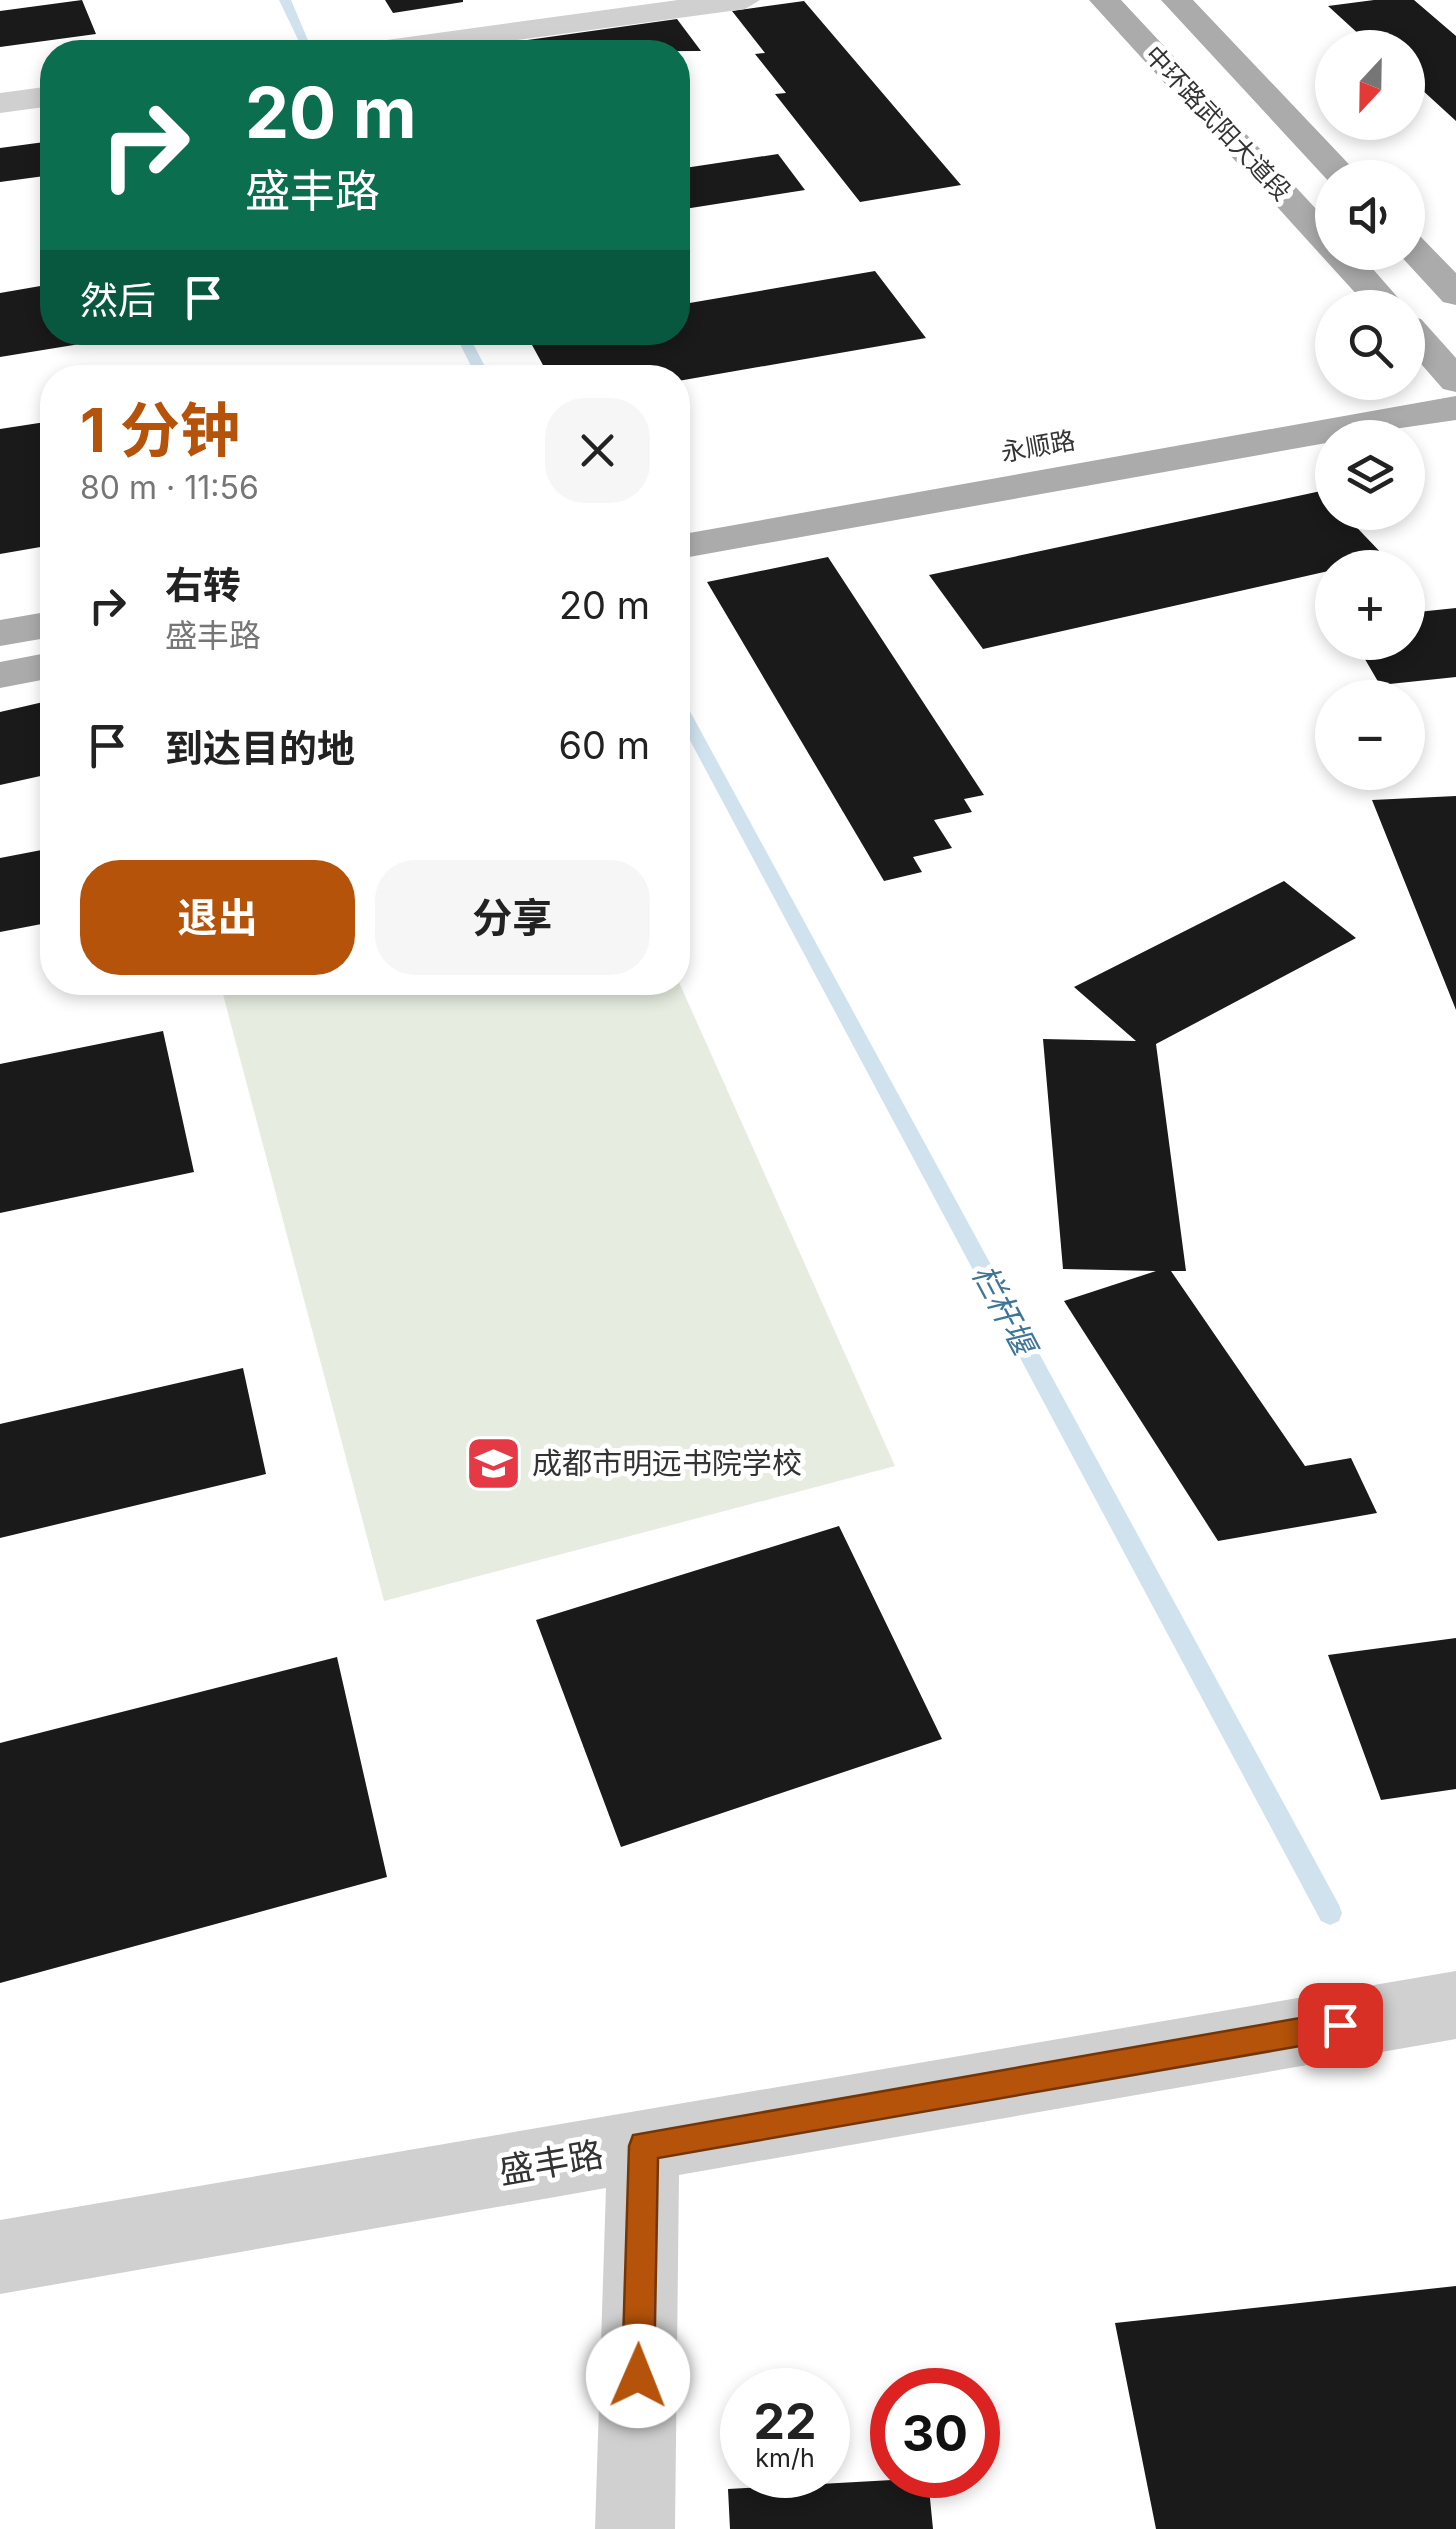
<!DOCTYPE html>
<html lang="zh">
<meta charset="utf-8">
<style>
body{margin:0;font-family:Inter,"Noto Sans SC",sans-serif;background:#f6f6f6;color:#222;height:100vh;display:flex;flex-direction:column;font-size:38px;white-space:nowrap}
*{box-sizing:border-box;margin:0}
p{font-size:32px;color:#767676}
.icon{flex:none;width:55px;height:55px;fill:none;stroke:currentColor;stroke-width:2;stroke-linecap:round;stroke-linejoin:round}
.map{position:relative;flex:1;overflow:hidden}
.side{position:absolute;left:40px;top:365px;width:650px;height:630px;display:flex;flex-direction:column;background:#fff;border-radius:40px;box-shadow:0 5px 15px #0003}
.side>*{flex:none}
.guide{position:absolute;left:40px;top:40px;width:650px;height:305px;border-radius:40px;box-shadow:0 5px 15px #0003;background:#0b6e4f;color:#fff;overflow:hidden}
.needle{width:65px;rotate:202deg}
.fabs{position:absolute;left:1315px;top:30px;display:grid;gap:20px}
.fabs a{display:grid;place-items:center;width:110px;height:110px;border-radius:50%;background:#fff;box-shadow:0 5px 15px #0003;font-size:50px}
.speed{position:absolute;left:720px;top:2368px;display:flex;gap:20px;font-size:50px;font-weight:700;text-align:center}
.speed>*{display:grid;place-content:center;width:130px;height:130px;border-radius:50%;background:#fff;box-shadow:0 5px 15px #0003;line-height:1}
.speed small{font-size:25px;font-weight:400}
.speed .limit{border:15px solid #d22;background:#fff;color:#111}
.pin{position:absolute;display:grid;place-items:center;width:85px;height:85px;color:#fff;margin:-42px;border-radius:20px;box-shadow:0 5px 15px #0006}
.me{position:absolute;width:110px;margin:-55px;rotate:1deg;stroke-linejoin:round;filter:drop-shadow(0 0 8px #0008)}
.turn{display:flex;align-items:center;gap:35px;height:210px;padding:0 40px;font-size:45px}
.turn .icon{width:130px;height:130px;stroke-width:2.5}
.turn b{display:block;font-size:70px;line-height:85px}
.then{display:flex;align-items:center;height:95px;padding:0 40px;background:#0003;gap:20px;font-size:38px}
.round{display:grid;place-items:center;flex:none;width:105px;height:105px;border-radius:40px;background:#f6f6f6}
.headline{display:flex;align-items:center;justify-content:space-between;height:170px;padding:0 40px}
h1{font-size:60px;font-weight:700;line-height:75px;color:#b45309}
.action{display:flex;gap:20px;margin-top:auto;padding:20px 40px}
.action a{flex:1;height:115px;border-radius:40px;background:#b45309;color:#fff;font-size:40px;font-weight:700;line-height:115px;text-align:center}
.action a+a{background:#f6f6f6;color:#222}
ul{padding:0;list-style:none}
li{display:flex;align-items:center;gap:30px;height:140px;padding:0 40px}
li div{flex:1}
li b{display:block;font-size:38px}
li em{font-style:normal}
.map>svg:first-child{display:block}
</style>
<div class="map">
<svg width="1456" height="2529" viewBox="0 0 1456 2529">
<rect width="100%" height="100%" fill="#fff"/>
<!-- green -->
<path fill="#e6ecdf" d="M678,980L895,1466L384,1601L220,983Z"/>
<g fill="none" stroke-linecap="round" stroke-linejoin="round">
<!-- stream -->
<path fill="#cfe2ee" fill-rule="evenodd" d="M279,0H291L313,52L303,50Z
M454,332H467L491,378H477Z
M678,699L686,704L1339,1905L1342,1913L1339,1921L1330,1925L1321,1921L678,718Z"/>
</g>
<!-- building -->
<path fill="#1a1a1a" d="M82,0L96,34L0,47V11Z
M385,0H463V2L393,13Z
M1374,0H1414L1456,36V121L1408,77V48H1374L1328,6Z
M804,1L961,185L860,202L775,94L786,93L755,54L765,53L732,11Z
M677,19L701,51L457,52V50Z
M52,141V175L0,182V148Z
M778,154L805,190L678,210V169Z
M875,271L926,338L678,381V378H550L525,332H678V305Z
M52,284V332L135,335L0,357V293Z
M373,368L377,378H326L325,375Z
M52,421V545L0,554V429Z
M1321,491L1332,503V512H1342L1386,558L983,649L929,575Z
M828,557L984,795L964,799L972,812L934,820L952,848L913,857L922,872L884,881L707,582Z
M1456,608V677L1380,685L1355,642H1408V613Z
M52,700V796L45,775L0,785V712Z
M1456,796V1010L1372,800Z
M52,848V922L0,932V858Z
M1284,881L1356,938L1156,1044L1186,1271H1171L1305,1466L1351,1458L1377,1513L1218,1541L1064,1301L1156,1271L1063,1269L1043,1039L1136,1041L1074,987Z
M163,1031L194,1172L0,1213V1064Z
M243,1368L266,1474L0,1538V1424Z
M839,1526L942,1739L621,1847L536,1620Z
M1456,1638V1789L1381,1800L1328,1655Z
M337,1657L387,1877L0,1983V1743Z
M1456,2286V2529H1156L1115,2323Z
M928,2478L933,2529H730L728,2489Z"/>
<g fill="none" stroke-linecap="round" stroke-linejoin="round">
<!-- minor -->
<path fill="#d0d0d0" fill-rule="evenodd" d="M678,0H760L745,9L430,52H349L365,43Z
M52,86V106L0,113V93Z
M1456,1971V2039L679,2175L675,2529H595L606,2188L0,2294V2220Z"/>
<!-- major -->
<path fill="#ababab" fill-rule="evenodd" d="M1089,0H1121L1332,226V252H1358L1407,308H1369Z
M1161,0H1193L1362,178H1332V185Z
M1408,232L1420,236L1456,273V305L1443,302L1397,252H1408Z
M1408,316L1421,319L1456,358V392L1443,389L1408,349Z
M1456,396V420L1332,438V442L678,559V535Z
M52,611V637L0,646V620Z
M52,652V678L0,688V662Z"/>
</g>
<!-- route -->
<path fill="#b45309" stroke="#753606" stroke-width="2.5" d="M1340,2011L1350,2015L1354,2025L1350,2035L1340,2039L658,2158L654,2376L649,2387L638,2392L627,2387L622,2376L629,2146L633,2135Z"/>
<!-- icons -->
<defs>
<symbol id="school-square" viewBox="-11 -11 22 22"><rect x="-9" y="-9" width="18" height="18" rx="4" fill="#e63946" stroke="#fff"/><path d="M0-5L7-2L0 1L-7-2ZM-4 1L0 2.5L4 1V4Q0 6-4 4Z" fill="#fff"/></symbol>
</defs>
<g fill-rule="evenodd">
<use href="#school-square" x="462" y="1432" width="63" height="63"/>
</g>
<g text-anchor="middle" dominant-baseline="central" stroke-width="10" stroke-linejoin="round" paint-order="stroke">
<!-- far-street labels -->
<g font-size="25" fill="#333" stroke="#fff">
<text transform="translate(1218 123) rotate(47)">中环路武阳大道段</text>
<text transform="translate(1038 446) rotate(-10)">永顺路</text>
</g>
<!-- poi labels -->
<g font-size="30" fill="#333" stroke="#fff" text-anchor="start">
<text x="532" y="1463">成都市明远书院学校</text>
</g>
<!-- water labels -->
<g font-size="32" font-style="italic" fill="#3f7597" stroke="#fff">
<text transform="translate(1004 1309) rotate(62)">栏杆堰</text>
</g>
<!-- near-street labels -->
<g font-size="35" fill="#333" stroke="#fff">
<text transform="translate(551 2162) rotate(-10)">盛丰路</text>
</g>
</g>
</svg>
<div class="fabs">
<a><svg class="needle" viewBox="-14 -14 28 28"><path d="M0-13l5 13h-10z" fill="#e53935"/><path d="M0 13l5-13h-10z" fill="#767676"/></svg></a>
<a><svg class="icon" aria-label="sound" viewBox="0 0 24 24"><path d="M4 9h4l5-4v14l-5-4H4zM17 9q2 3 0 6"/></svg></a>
<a><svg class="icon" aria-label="search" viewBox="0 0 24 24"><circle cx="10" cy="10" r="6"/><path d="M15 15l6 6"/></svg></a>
<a><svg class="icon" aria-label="layers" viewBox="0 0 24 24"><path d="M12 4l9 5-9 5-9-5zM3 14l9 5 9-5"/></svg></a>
<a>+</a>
<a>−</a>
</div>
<div class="speed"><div>22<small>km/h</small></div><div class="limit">30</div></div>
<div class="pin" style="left:1340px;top:2025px;background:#d93025"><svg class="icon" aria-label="arrive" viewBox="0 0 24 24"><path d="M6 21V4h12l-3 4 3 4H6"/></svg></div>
<svg class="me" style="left:638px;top:2376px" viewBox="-20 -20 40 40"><circle r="19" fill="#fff"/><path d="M0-13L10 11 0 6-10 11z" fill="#b45309"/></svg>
<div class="guide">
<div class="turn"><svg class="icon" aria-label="right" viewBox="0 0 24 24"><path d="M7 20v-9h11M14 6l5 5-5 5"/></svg><div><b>20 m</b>盛丰路</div></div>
<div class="then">然后<svg class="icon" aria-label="arrive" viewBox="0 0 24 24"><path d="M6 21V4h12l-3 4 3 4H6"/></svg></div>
</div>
<section class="side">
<div class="headline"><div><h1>1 分钟</h1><p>80 m · 11:56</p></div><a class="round"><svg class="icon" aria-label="close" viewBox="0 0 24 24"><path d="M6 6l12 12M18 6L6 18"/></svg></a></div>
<ul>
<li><svg class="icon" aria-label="right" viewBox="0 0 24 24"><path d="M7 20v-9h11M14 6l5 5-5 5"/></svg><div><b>右转</b><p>盛丰路</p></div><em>20 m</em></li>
<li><svg class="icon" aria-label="arrive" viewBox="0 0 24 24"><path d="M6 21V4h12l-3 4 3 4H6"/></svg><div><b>到达目的地</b></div><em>60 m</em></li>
</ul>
<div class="action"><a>退出</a><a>分享</a></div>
</section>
</div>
